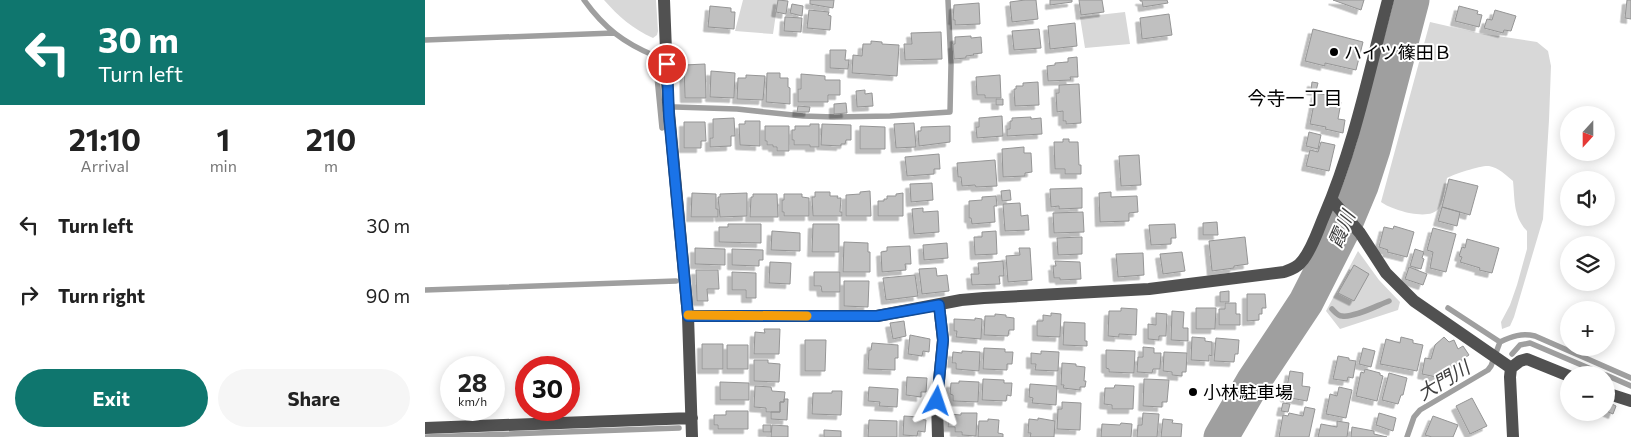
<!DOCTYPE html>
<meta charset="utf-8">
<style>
body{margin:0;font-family:Commissioner,"Noto Sans JP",sans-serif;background:#f6f6f6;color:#222;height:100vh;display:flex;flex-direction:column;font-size:19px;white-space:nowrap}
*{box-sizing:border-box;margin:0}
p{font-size:16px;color:#767676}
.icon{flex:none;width:28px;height:28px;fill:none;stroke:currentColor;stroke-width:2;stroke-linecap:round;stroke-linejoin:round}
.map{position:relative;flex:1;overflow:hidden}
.panel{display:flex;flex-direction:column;background:#fff;width:425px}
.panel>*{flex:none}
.top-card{background:#0f766e;color:#fff;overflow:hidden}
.needle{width:32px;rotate:201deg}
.buttons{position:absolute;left:1135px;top:106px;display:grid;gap:10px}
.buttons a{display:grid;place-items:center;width:55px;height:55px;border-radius:50%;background:#fff;box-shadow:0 2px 12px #0003;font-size:25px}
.speed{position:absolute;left:15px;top:356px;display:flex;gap:10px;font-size:25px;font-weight:700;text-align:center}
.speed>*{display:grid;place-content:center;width:65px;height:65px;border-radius:50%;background:#fff;box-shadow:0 2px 12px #0003;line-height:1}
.speed small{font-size:12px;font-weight:400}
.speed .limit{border:8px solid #d22;background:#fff;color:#111}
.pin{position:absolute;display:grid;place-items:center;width:42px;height:42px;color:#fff;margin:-21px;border:2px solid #fff;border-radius:50%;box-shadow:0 1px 5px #0007}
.me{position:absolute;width:55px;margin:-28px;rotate:5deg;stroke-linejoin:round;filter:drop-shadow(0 0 4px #0008)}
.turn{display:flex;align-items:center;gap:18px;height:105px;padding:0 15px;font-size:22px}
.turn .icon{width:65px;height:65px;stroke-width:2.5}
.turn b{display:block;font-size:35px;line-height:42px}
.eta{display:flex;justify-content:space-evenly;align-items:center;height:85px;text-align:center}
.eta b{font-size:30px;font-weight:700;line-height:35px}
.action{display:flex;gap:10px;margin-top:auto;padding:10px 15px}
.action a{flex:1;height:58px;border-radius:30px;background:#0f766e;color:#fff;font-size:20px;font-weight:700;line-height:58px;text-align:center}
.action a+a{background:#f6f6f6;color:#222}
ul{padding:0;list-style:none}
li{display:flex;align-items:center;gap:15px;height:70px;padding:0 15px}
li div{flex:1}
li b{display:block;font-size:19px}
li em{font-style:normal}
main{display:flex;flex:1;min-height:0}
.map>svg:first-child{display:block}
</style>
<main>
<section class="panel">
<div class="top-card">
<div class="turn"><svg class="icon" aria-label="left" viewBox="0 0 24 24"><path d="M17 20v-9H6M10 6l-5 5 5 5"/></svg><div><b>30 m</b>Turn left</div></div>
</div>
<div class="eta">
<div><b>21:10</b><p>Arrival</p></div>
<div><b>1</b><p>min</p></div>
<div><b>210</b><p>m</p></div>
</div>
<ul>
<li><svg class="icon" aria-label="left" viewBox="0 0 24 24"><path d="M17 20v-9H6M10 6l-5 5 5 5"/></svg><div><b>Turn left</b></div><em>30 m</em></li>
<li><svg class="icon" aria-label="right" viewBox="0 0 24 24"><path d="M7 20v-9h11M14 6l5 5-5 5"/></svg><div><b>Turn right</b></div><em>90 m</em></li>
</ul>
<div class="action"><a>Exit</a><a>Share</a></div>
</section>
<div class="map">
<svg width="1206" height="437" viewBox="0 0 1206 437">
<defs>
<filter id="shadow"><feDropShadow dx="-4.5" dy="4.5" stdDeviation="0" flood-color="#0004"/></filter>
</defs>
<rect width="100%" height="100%" fill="#fff"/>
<!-- green -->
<path fill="#d8d8d8" d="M179,0H231L233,31L232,35L228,38C208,29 193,16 179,0Z
M318,0H353L348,34L310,31Z
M700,12L705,44L660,48L655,17Z
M1005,22L1053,33L1112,42L1123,51L1126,66L1124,120L1118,219L1089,317L1085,326L1077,329L1076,322L1085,305L1092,285L1102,249V231C1088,216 1090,200 1088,181C1081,175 1074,168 1064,166C1057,165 1029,174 1022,178C1020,187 1019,200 1014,208C1005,222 967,210 956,202Z
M933,251L954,280L975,302L973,310L915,329L901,311Z"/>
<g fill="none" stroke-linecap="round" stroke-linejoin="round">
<!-- stream -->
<path stroke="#9f9f9f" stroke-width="5.5" d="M159,0C179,28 199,43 230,56L237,128
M0,40L189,33
M250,107L312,109L378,116L409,117L465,116L525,112L526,65L523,0
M889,286L898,297
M0,290L251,281
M1023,308L1075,342
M907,309C910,312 913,316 917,316C929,318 953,305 964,301
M1087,354L1095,345L1105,343L1180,375
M1181,375L1206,386
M0,437L254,428
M982,437L989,417L995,410L1063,370L1066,366L1075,342C1087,336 1097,333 1110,336L1206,378"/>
<!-- river -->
<path stroke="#9f9f9f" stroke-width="35" d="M796,437L828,382L881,302L918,229L936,186L948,149L987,0"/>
</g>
<!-- building -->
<path fill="#c0c0c0" stroke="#959595" filter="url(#shadow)" d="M353,0L363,1L361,14L351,12Z
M385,0H409L408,8L385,4Z
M600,0H611L613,19L587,22L585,2Z
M625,0H647V2L625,5Z
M654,0H677L679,12L656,15Z
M715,0H742L743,3L718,7L717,1H715Z
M908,0H939L936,10Z
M1202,0H1206V19L1200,18Z
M554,3L555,24L530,25V20H528L529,5Z
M367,4L378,6L377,16L365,13Z
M285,6L306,8V12H310L309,29L283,27Z
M1034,6L1053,11L1052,14L1057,15L1054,27L1030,21Z
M384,10L404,12L403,15L406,16L405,30L382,28Z
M1070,10L1091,16L1086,31L1079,30L1078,33L1059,28L1062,19L1067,20Z
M744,14L747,35L717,39L715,18Z
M360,17L377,18L376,32L359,31Z
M650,23L652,46L625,49L623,26Z
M614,29L616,48L589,50L587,31Z
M888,29L938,42L931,70L900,63V66L880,61Z
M516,32L517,59L480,60L479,44H487L486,33Z
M546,36V38L556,37L557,53L548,54L549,55L541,56V58L529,59L528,44H530V37Z
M446,41L457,42V44L474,45L472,76L427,73L428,55L437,56L438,44H446Z
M405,50H421L420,60H424L423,69L405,68Z
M652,57L653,77H645L646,80L623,81L622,66L630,65V63L643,62V58Z
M280,64L281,98H260L259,65Z
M286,71L310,73L309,98L285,97Z
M342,73H355V78H363V87L365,88V104L341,102Z
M376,74L400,76V80H415V95H403V102H373V89H376Z
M321,75L340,76L338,100L312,99L313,78H321Z
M575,75L576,98H560V95H552L551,77Z
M613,82L614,105L590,106L589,89H591V86H598V83Z
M887,82L893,83L891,91L886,90Z
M654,84L656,123L641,124V121H638V111L632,112L631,93H634V85Z
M440,90V94L447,93L448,106L432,107L431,91Z
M891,93L912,97L911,102H916L913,119L920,120L918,133L900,129L901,127L885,124Z
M571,99H578V105H571Z
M421,103L422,113L409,114V104Z
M373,106L385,107L384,112H372Z
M577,116L578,136L552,138L551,127H554V118Z
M606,117V119L616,118L617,134L582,136V129H585V121H587V118Z
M309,118L310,136H306V146L285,147V138H288V119Z
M320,121H335V146L315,145L314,124H320Z
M259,122H280L281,141H276V148H259Z
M489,123L491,147L471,148L469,124Z
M385,124H394V147H385V145H369V140H367V130H370V126H385Z
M397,124L426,125V140H421L420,144H416V146L396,145Z
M340,126H364V151H352V147H348V145H342V141H340Z
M435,126L460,127V149H435Z
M525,126V142L494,146L493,131H496V127Z
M884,132L896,135L893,149L881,146Z
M638,139H644V142H653L654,165H656V174H640V169H630L629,142H638Z
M896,142L910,145L904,171L881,166L885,150L893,152Z
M599,147V153H606L607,172L600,173V176L578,177L577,149Z
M514,154L515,169H509V174L482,176L480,157Z
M714,155L716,185L696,186L694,156Z
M570,160L572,186L551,187L550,185L537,186L536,177H533L532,163Z
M1024,179L1053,186L1045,215L1017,207Z
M507,183L508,200L486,202L485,184Z
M657,188V208L634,209V206L626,207L625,189Z
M585,190L586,200L577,201L576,191Z
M445,191L446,216H421V195L435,194V192Z
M390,192H405V196H413L412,198H416L415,212H417V216H388L387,197H390Z
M686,192V197L712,196L713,212L704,213V221L675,222L674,193Z
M267,193L291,194V209H293V217H266Z
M322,193V216L295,217L293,197H295V194Z
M478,193V216H453V201H459V199H462V196H471V194Z
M328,194H352L353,217H325L326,197H328Z
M359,194H377V197L384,198V216H359V212H357V200H359Z
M571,196L572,206H569L570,222L547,224L546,218H544V201L557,200V197Z
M595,203L596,216L603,215L604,230L580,231L578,204Z
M1017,207L1035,212L1032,226L1013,221Z
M498,208V212L513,211L514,232L489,234L487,209Z
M658,212L659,232L629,233L628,213Z
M792,222L793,235H778V223Z
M303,224H336V243L294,242V227H303Z
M388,224H414V252H387Z
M750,224L751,238H746V244L726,245L724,225Z
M969,226L989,232L982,257L962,252L963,250L954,247L959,227L968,229Z
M1008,228L1031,234L1021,272L1005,268L1008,252L1002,250Z
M347,231L375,233V251L346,250Z
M571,231L572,254L550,255L549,237H557V232Z
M657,237V254L633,255L632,238Z
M820,237L823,264L809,266V268L787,271L784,241Z
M1042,239L1074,248L1067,273L1054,270L1055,268L1035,262L1037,257L1034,256L1037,247L1040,248Z
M419,242L443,243V252H445V272H418Z
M522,243L523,258L499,260L498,245Z
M485,246L486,264H480L481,270L457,272L456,252L462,251V247Z
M270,248L300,249V265L270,264Z
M594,248H605L607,280L583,282L581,256L595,255Z
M307,249L338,250V260H334V266L307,265Z
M990,249L999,252L997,258L999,259L996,269L985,266Z
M757,252L760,271L738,274L735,254Z
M718,253L719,275L693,277L691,254Z
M578,261L579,276H574L575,284L547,285L546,274H554L553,263Z
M630,261L655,262L656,279L635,280V278H629L628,266H631Z
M345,262L366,263L365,284L344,283Z
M929,265L944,274L929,301L913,293Z
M984,267L1002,274L998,285L980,279Z
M511,268L512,276L522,275L524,291L497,294L494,269Z
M271,270H293L294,289H282L283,301H272Z
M307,272L331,273V298H321V290H307Z
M389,272H415V292H397L396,286H389Z
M490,275L493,296L461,300L458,278Z
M419,281H444L443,307L419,306Z
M804,291V302H795V292Z
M822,294H840L841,308H837V314H834V320L822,321Z
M800,303H811V314H815V325H794V309H800Z
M696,308L712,309L711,335L694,334V337L683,336L684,311H696Z
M771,308H791L790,329H771Z
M747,311L759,312L758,328H763V341L746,340Z
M626,313L636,314L635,337L612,336V321H618V315L626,316Z
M731,313L742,314L741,336H734V340L723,339V324L731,325Z
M570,314L581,315V317L589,318V330H584L583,336L559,335L560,316H570Z
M550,318L557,319L556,339L531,337L532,331H529V319L550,320Z
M479,321L481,336L468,339L465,323Z
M639,322L660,323V341H662V346L638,345Z
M339,329H355L354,354H329L330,332L340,333Z
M485,335L505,339L504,352L498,351L497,356L483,354Z
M767,337L780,338V341L787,342V356L784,355V361L766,360Z
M976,337L988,340V343L998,345L992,371L955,364L961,339L975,343Z
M1019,337L1024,342L1029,340L1033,349L1038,346L1044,355L1011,377L997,374L1000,358L1006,359L1010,345Z
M791,338L814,340L813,354H810L809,362L789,361Z
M380,340H401L400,371H380Z
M447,343L473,345V358H470V370L443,369L444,350H446Z
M277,344H298V369H277Z
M302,345H323V369H302Z
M718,347L729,348V353H736L735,369H728L727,373L712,372L713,357H718Z
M559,348L580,349V352H588L587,364H582V370L558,369Z
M938,348L950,351L946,367L934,364Z
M681,350L710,351L709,373L684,372V369L681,368Z
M537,351L555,352L554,371L531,369V363H527L528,352L537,353Z
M616,351L634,352L633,371L610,370L611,364H606V353L616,354Z
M739,352L762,353L761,372H757V376L747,375V372L738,371Z
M913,356L924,358V360L931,361L928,378L923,377L922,381L908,379Z
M329,360H343V363L355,364L354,382L329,381Z
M637,363L651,364V366L660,367L659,381H661L660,387H655V390L638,388L639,385H636Z
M940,369L955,373V375L958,376L952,401L931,396L936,372L939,373Z
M865,371L878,373L877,386L885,387L882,401L860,397Z
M964,373L982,378L978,395H976L973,404L957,400Z
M482,377L502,378L501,392H496V397L481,395Z
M558,379L579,380V383H587L586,396L582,395L581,401L557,400Z
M719,379L744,380L742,402H737V407L718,406Z
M534,381L554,382L553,402L528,401V395L525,394L526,383H534Z
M295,382L324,383V400H295Z
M605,384L632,386L631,405L607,403L608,398L604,397Z
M690,385L709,386L708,409H687V405L679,404L680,388H689Z
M330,386L346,387L347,391L360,392L359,402H355V412H341V408L329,407Z
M444,387L473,389L472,407L454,406L455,402L443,401Z
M914,387L927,390L921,418L901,414L905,394L912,396Z
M407,391H417L416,415L387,414L388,393H407Z
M1047,398L1062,426L1045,434L1031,406Z
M359,399H363L362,420L346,419V412H355V402H359Z
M1181,401L1191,406L1188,414L1181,411Z
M637,402L656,403L655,430L632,429L633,409H637Z
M858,403L865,404L863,412L856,411Z
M880,407L890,409L884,437H854L858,415L863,416L864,413L878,416Z
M301,411H323V429H293V425H289V415H301Z
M536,413H552L551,436L537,435V432H530V427H523L524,414L536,415Z
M718,413L734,414L732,437H712L713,425H717Z
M954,413L971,418L968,431L951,425Z
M479,416L494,417V419L501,420L500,432L493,431L492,436L478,435Z
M1008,416L1033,425L1028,437H1007L1000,435Z
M613,418L630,421L629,437H605L606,433H603L604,419L613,420Z
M563,419L574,420L573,433L578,434V437H553L554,421H563Z
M738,419L748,420L747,423L757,424L756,437H736Z
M444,420L472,421V437H443Z
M912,421L924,423L922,437H893L896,424L912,427Z
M696,423L707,424L706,437H676L677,424L695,425Z
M338,425H346V432H338Z
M347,425L363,426V437H346Z
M927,427L949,431V434L962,437H926Z
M399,430L416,431V437H399Z"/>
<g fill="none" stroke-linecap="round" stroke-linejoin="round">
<!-- minor -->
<path stroke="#515151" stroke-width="12" d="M239,0L243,102L263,316L267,437
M906,199L935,233L961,273L989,301L1086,368
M263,316H452L536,300L559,298L724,289L859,272C867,269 873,267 878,260C888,247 893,230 899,216C929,147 944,72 963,0
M1181,393L1206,401
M0,428L267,418
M513,437L512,401L518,340L514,305
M1088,437L1085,377L1086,368L1095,361L1102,359L1144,376"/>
</g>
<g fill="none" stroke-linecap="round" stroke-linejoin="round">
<defs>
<path id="route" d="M242,64L244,116L263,316H452L514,305L518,340L512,401"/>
</defs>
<!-- route casing -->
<use href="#route" stroke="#114b97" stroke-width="12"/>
<!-- route -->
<use href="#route" stroke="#1a73e8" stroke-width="9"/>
<!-- slow -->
<path stroke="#f59e0b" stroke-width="9" d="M263,315L382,316"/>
</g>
<!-- markers -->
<g fill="#000" stroke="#fff" stroke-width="2">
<circle cx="909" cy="52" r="5"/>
<circle cx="768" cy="392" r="5"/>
</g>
<g text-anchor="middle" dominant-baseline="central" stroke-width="4" stroke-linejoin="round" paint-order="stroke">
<!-- poi labels -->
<g font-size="18" fill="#000" stroke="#fff" text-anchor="start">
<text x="919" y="52">ハイツ篠田Ｂ</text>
<text x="778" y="392">小林駐車場</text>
</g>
<!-- neighbourhood labels -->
<g font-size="19" fill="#000" stroke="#fff">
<text x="870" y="97">今寺一丁目</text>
</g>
<!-- water labels -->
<g font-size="19" font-style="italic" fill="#404040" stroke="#fff">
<text transform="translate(916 229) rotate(-66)">霞川</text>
<text transform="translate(1018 380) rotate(-31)">大門川</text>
</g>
</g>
</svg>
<div class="buttons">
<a><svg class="needle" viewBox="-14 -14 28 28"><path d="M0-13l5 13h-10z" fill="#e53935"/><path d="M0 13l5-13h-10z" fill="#767676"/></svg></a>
<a><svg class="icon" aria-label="sound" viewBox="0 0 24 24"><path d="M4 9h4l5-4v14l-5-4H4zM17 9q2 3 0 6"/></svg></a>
<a><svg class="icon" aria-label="layers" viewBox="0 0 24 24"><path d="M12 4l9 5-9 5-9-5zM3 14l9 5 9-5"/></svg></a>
<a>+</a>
<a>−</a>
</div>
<div class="speed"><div>28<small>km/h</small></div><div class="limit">30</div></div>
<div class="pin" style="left:242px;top:64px;background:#d93025"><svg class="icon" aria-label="arrive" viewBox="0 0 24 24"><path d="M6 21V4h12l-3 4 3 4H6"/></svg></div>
<svg class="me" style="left:512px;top:401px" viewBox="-20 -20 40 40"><path d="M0-17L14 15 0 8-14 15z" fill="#1a73e8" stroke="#fff" stroke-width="4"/></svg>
</div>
</main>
